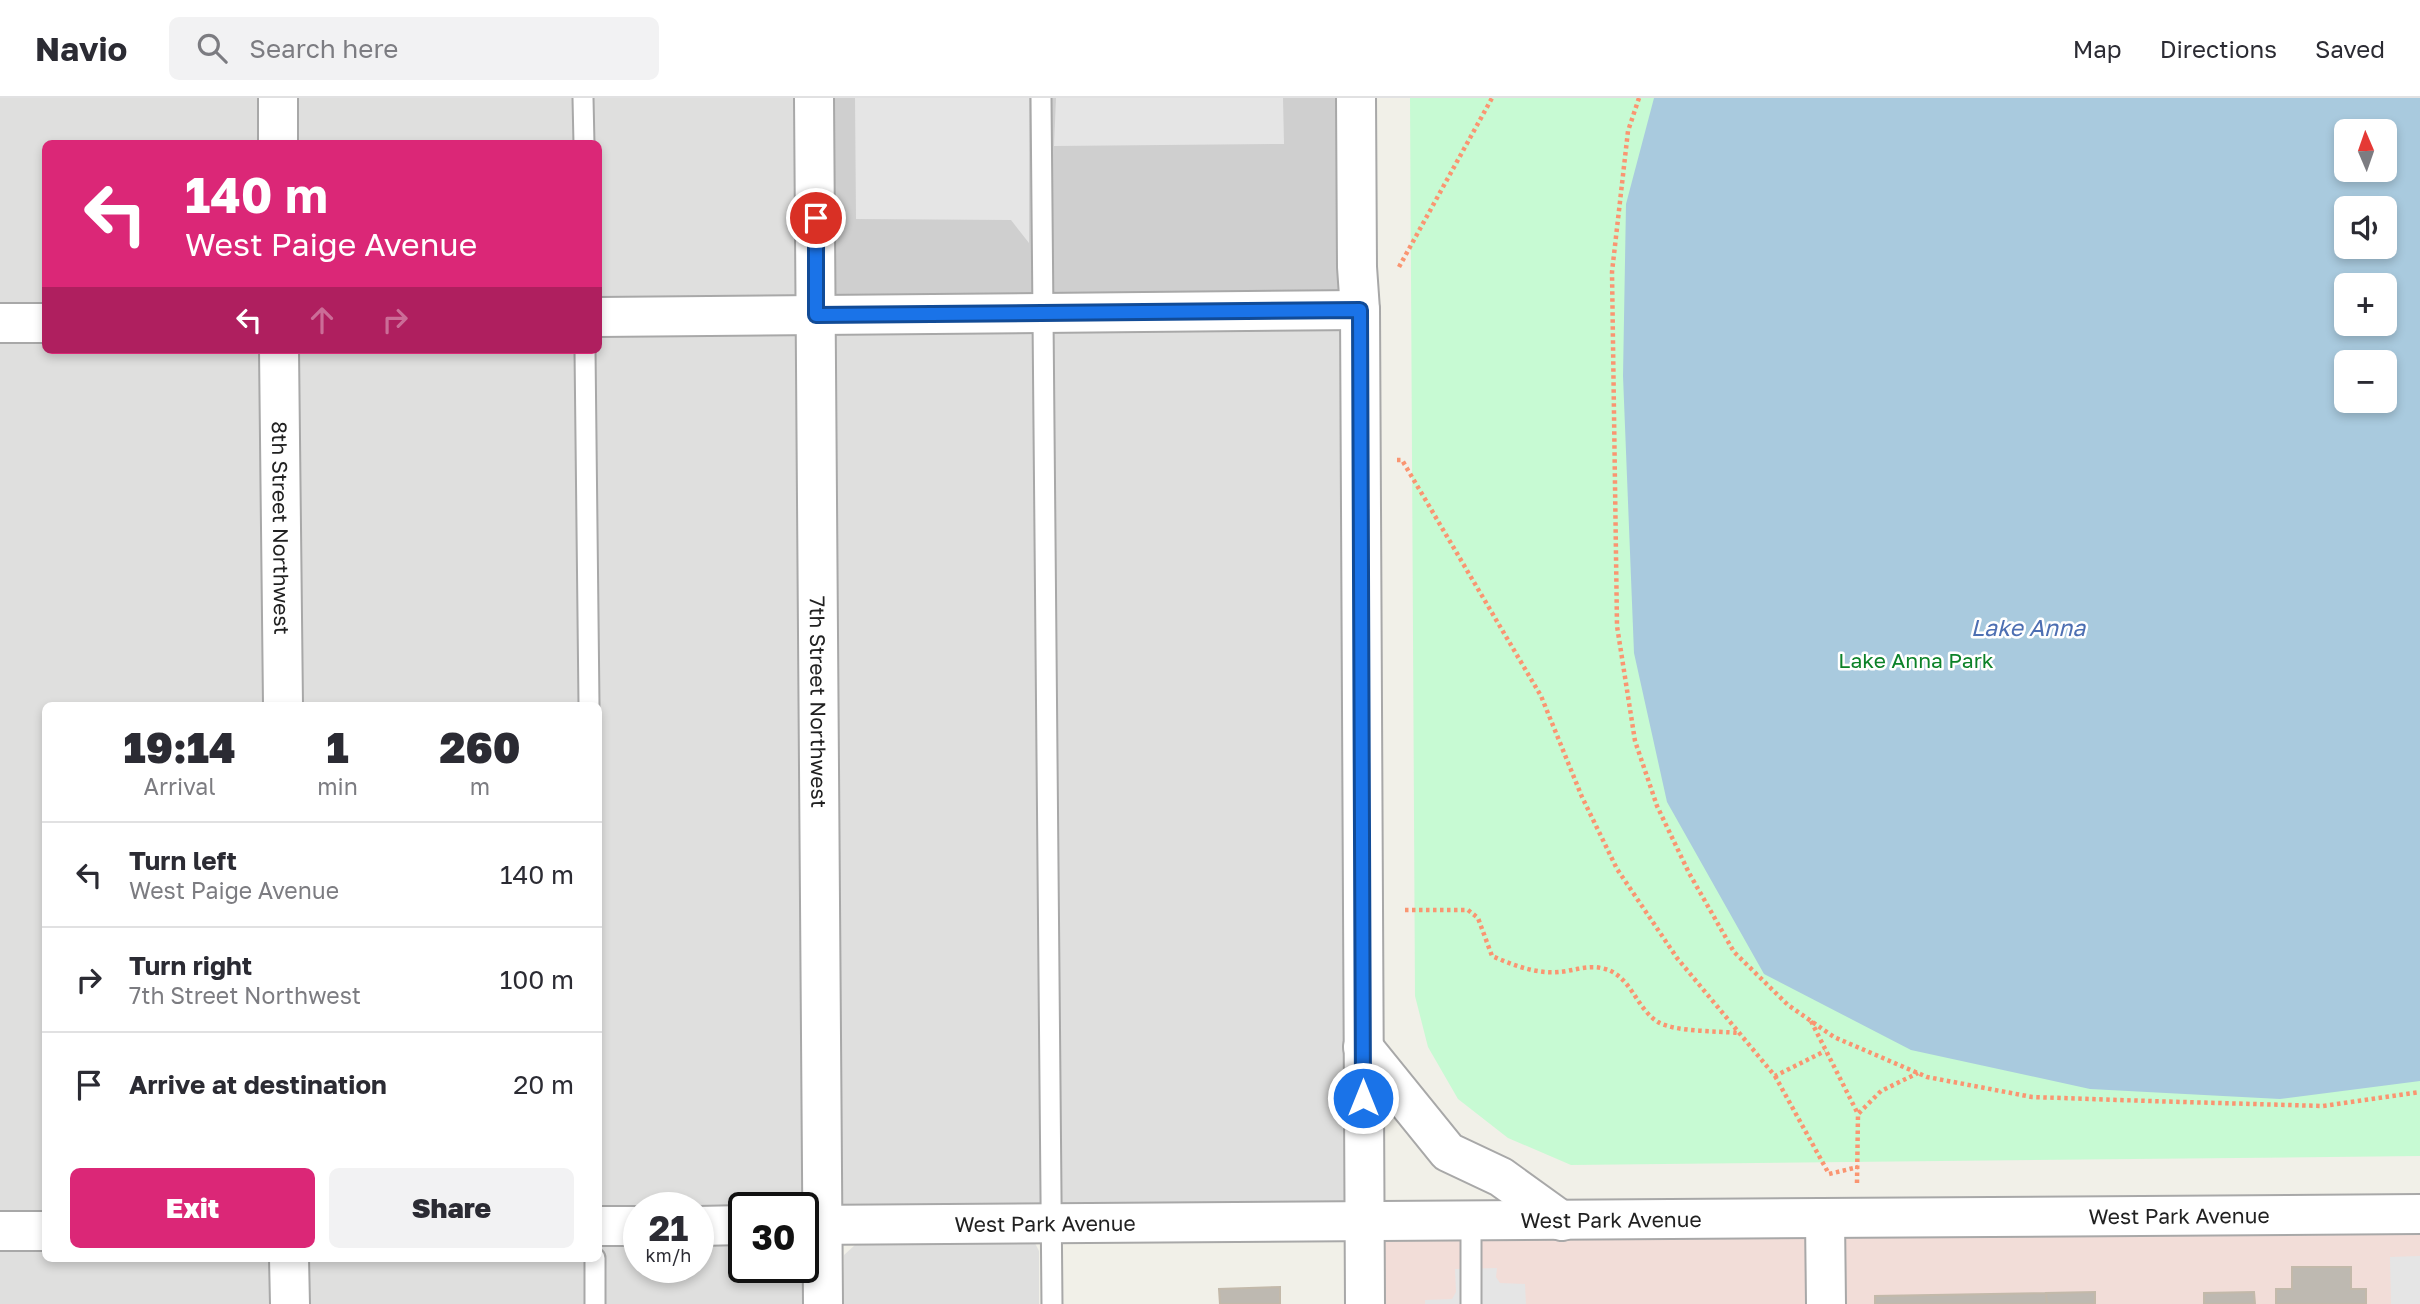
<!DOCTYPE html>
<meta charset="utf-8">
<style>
body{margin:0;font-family:"Golos Text",sans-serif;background:#f2f2f3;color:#2b2b33;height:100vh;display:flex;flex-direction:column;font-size:26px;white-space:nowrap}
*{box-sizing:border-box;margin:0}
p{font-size:23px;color:#7c7c81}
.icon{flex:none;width:38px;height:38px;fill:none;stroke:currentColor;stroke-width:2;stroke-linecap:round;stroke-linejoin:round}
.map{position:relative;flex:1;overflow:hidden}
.sheet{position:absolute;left:42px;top:604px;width:560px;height:560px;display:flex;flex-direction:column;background:#fff;border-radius:10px;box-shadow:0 4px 10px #0003}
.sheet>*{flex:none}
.guide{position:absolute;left:42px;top:42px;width:560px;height:214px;border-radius:10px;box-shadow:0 4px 10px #0003;background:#db2777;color:#fff;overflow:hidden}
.needle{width:46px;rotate:358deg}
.tools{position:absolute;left:2334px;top:21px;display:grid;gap:14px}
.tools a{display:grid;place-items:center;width:63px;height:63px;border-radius:10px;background:#fff;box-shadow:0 4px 10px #0003;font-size:35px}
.speed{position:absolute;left:623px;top:1094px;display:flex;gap:14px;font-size:35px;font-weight:700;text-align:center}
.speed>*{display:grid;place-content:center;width:91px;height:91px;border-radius:50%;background:#fff;box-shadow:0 4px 10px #0003;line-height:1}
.speed small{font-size:18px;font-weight:400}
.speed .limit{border:4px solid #111;border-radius:10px;background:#fff;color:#111}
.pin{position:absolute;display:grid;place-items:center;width:60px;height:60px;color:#fff;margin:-30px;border:4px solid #fff;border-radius:50%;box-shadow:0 2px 7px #0007}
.me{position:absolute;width:77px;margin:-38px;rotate:0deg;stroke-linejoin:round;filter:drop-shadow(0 0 5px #0008)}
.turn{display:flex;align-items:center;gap:24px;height:147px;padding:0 28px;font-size:32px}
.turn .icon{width:91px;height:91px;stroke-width:2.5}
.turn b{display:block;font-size:49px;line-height:60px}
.lanes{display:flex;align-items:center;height:66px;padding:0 28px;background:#0003;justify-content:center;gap:35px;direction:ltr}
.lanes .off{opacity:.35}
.eta{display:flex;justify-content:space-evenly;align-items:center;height:119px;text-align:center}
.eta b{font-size:42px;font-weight:800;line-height:49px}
.action{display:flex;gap:14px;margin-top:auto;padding:14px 28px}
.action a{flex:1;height:80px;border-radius:10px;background:#db2777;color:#fff;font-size:28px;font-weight:800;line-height:80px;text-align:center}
.action a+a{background:#f2f2f3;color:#2b2b33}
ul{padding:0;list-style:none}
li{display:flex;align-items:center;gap:21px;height:105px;padding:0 28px;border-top:2px solid #e1e1e2}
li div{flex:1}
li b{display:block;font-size:26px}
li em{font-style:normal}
header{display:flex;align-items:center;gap:42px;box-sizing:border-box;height:98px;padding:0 35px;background:#fff;border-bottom:2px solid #e1e1e2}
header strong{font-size:33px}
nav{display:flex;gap:38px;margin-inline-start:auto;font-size:24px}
.search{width:490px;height:63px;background:#f2f2f3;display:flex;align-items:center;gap:18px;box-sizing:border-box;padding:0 24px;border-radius:10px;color:#7c7c81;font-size:26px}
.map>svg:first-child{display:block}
</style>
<header>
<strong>Navio</strong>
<div class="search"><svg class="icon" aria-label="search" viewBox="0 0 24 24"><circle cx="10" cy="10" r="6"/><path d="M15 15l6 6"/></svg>Search here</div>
<nav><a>Map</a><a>Directions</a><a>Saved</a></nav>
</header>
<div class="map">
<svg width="2420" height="1206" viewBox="0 0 2420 1206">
<rect width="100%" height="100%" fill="#f1f0e8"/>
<!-- residential -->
<path fill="#dfdfde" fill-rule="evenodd" d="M0,0H814L1360,212L1363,1123L823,1127V1206H0ZM46,46H598V252H46ZM46,607H598V1160H46ZM639,1110H698V1169H639ZM744,1110H803V1169H744Z
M1023,1143L1035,1145L1039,1153V1206H844V1157L855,1147Z"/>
<!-- commercial -->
<path fill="#f2ddd8" d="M2420,1116V1206H1365L1363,1123Z"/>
<!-- religious -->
<path fill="#cfcfcf" d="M814,0H1356L1360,212L816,217Z"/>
<!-- park -->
<path fill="#c7fad3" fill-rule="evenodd" d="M1410,0H2420V1058L1571,1067L1508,1040L1458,1001L1428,949L1415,898ZM2347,33H2385V72H2347ZM2347,110H2385V149H2347ZM2347,187H2385V226H2347ZM2347,264H2385V303H2347Z"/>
<!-- parking -->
<path fill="#e5e5e5" d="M855,0H1029V145L1011,122L856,121Z
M1056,0H1283L1284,46L1054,48Z
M2420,1158V1206H2391L2390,1159Z
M1497,1170L1496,1179L1500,1185L1525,1186L1526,1206H1425V1202L1452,1201L1456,1194L1455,1171Z"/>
<!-- water -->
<path fill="#a9cade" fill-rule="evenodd" d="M1654,0H2420V983L2280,1001L2090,991L1911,952L1764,876L1667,704L1634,555L1623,278L1626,106ZM2347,33H2385V72H2347ZM2347,110H2385V149H2347ZM2347,187H2385V226H2347ZM2347,264H2385V303H2347Z"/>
<!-- building -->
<path fill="#beb9b1" stroke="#c3b9aa" stroke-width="2" d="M2292,1169H2351V1191H2366V1206H2276V1191H2292Z
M1280,1189V1206H1220L1219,1191Z
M2095,1194V1206H2047L2046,1195Z
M2254,1194L2255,1206H2204V1195Z
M2046,1195L2047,1206H1875V1198Z"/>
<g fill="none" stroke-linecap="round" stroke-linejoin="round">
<defs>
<path id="service" d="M583,0L584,46
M1041,0L1052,1206
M585,252L589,607
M1471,1123V1206
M595,1160V1206"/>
<g id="minor">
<path d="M278,0V46"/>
<path id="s1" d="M814,0L823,1206"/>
<path d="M1356,0L1357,169L1360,212L1365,1206"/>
<path d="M598,219L1360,212"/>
<path d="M0,225H46"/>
<path id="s2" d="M279,252L283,607"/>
<path d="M1363,949L1448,1054L1501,1079L1562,1123"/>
<path d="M1825,1121L1826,1206"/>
<path id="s3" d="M803,1127L2420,1116"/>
<path d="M598,1128H639"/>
<path d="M698,1128L744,1127"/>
<path d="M0,1133H46"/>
<path d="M289,1160L290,1206"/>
</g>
</defs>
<!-- service casing -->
<use href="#service" stroke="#a8a8a8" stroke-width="23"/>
<!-- minor casing -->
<use href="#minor" stroke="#a8a8a8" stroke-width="42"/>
<!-- path -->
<path stroke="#fa9571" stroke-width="4.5" stroke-dasharray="3.5 3.5" stroke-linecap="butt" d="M1639,0L1628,33L1612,174L1617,528L1635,643L1657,708L1689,775L1734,854L1788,907L1834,939L1927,979L2032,999L2149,1003L2323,1008L2420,994
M1399,169L1492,0
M1397,362H1402L1541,598L1582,699L1617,771L1677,860L1775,978L1825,953
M1405,812H1468L1478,820L1492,858C1513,867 1535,876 1559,874C1572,873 1588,867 1601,870C1631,875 1635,910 1658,924C1675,934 1718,933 1738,935
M1811,923L1858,1016
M1775,978L1829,1076L1858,1069
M1857,1085L1858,1016L1881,993L1918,975"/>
<!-- service -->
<use href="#service" stroke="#fff" stroke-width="19"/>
<!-- minor -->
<use href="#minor" stroke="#fff" stroke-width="38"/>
</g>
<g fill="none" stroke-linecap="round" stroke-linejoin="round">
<defs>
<path id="route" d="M816,120V217L1360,212L1363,1000"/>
</defs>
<!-- route casing -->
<use href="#route" stroke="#114b97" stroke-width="18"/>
<!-- route -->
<use href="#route" stroke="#1a73e8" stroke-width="12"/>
</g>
<g text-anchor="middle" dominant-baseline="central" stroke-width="5" stroke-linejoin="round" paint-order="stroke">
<!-- street labels -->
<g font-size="21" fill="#212121" stroke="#fff">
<text stroke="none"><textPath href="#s2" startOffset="178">8th Street Northwest</textPath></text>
<text stroke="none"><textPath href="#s1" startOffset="604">7th Street Northwest</textPath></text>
<text stroke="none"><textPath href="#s3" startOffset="1376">West Park Avenue</textPath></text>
<text stroke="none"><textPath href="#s3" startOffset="808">West Park Avenue</textPath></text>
<text stroke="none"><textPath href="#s3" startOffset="242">West Park Avenue</textPath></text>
</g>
<!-- park labels -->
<g font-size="21" fill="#0c8229" stroke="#fff">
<text x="1916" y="562">Lake Anna Park</text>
</g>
<!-- water labels -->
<g font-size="23" font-style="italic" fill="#4d6fb2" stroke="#fff">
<text x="2028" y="529">Lake Anna</text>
</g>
</g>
</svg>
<div class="tools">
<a><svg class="needle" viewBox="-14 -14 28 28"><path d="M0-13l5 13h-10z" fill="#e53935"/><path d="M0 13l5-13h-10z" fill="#7c7c81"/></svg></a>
<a><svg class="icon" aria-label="sound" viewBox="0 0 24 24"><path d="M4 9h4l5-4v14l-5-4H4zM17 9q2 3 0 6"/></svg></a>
<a>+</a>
<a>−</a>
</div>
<div class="speed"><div>21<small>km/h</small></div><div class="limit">30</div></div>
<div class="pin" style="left:816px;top:120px;background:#d93025"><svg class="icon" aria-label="arrive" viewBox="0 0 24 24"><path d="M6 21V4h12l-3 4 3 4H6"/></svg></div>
<svg class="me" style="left:1363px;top:1000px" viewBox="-20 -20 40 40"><circle r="17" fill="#1a73e8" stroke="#fff" stroke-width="3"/><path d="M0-11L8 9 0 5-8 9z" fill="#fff"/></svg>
<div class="guide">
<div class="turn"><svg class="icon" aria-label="left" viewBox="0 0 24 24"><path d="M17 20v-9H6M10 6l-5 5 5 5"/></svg><div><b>140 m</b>West Paige Avenue</div></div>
<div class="lanes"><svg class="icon" aria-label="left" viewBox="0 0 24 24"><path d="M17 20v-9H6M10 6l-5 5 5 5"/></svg><svg class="icon off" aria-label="ahead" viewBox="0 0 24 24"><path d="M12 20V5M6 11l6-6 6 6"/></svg><svg class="icon off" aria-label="right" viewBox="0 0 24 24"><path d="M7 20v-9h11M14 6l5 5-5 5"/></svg></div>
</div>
<section class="sheet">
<div class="eta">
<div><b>19:14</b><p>Arrival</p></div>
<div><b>1</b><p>min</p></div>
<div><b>260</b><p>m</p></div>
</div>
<ul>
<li><svg class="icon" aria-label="left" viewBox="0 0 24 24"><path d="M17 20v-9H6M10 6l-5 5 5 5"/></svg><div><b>Turn left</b><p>West Paige Avenue</p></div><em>140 m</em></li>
<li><svg class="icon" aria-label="right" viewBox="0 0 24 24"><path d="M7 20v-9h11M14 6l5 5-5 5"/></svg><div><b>Turn right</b><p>7th Street Northwest</p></div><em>100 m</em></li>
<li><svg class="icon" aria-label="arrive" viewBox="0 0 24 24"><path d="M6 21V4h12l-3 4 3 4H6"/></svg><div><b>Arrive at destination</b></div><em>20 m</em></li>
</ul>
<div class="action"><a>Exit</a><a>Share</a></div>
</section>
</div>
